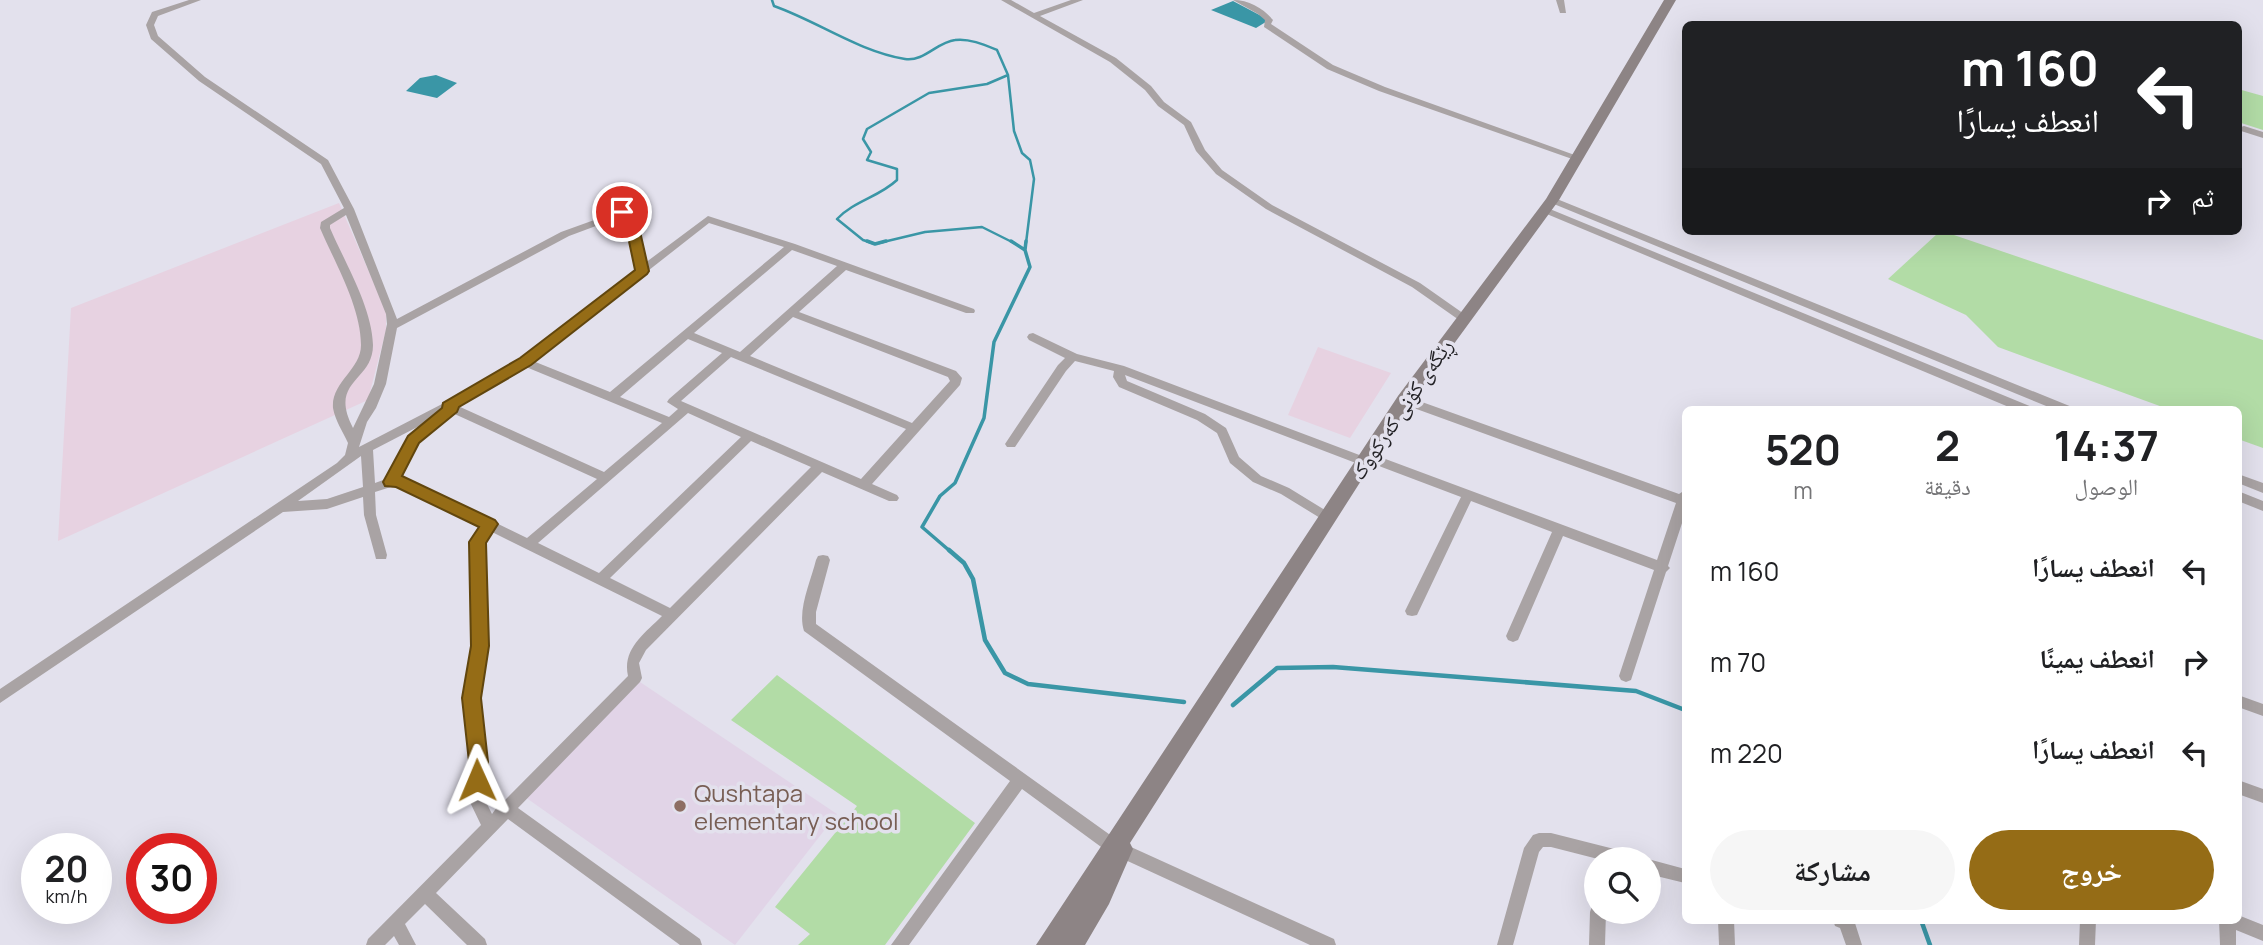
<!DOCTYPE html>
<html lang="ar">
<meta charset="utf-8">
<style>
body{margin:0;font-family:Manrope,"Noto Naskh Arabic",sans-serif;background:#f6f6f6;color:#202124;direction:rtl;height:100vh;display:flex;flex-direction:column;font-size:26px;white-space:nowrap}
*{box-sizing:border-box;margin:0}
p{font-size:23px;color:#757577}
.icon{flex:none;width:38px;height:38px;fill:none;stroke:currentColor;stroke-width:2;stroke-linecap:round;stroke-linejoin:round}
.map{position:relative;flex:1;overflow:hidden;direction:ltr}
.panel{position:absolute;left:1682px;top:406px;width:560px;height:518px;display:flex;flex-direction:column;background:#fff;border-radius:10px;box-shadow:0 7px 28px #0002;direction:rtl}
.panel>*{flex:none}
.hud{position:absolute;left:1682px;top:21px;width:560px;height:214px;border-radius:10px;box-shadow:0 7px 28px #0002;direction:rtl;background:#202124;color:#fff;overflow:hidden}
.fabs{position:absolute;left:1584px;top:847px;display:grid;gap:14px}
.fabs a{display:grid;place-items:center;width:77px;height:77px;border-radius:50%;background:#fff;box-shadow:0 7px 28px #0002;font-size:35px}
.speed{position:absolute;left:21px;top:833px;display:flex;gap:14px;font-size:35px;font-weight:700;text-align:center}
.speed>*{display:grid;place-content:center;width:91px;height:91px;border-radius:50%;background:#fff;box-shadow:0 7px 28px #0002;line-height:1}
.speed small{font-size:18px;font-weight:400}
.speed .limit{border:10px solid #d22;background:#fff;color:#111}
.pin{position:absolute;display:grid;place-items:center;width:60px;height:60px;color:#fff;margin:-30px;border:4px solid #fff;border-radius:50%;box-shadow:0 2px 7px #0007}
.me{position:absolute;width:77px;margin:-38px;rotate:359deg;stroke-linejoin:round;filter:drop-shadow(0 0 5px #0008)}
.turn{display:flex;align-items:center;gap:24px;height:147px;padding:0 28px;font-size:32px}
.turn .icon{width:91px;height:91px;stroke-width:2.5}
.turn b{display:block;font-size:49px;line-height:60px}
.then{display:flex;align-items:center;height:66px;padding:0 28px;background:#0003;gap:14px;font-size:26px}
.eta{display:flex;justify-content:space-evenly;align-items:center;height:119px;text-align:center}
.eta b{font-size:42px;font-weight:700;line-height:49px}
.action{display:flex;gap:14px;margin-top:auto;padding:14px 28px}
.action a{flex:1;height:80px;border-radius:42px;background:#956c16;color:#fff;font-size:28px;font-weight:700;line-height:80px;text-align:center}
.action a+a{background:#f6f6f6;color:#202124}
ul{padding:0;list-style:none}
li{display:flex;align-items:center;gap:21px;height:91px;padding:0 28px}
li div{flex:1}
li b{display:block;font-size:26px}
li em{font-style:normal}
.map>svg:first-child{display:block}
</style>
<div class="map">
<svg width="2263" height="945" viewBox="0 0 2263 945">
<rect width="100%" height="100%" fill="#e3e1ed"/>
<!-- industrial -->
<path fill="#e7d2e1" d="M339,203L386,311V330L368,400L58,541L71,308Z
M1318,347L1391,373L1350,438L1288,415Z"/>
<!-- education -->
<path fill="#e1d4e7" d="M640,682L837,814L735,945L525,797Z"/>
<!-- green -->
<path fill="#b2dca6" d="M2238,89L2263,96V130L2238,122Z
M1948,233L2263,340V448L2238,439V410L2168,409L1998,347L1966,315L1888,279L1937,234Z
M777,675L975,823L885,945H798L810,934L775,907L857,806L731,720Z"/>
<!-- water -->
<path fill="#3a96a6" d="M1233,1L1269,20L1256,28L1211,10Z
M436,75L457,83L437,98L406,91L420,78Z"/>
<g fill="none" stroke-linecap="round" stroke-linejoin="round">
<!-- stream-far2 -->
<path stroke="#3a96a6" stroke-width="2.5" d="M772,0L774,6C819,22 858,51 905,59C924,62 937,42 955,40C969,38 985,45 997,50L1008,75L987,84L929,93L867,129L863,139L871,152L867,160L897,169V180C879,197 854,201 837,219L863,240L872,243
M1008,75L1014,131L1022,153L1030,160L1034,179L1026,243
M879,243L925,232L982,227L1014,243"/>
<!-- stream-far1 -->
<path stroke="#3a96a6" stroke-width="3.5" d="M867,241L875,244L886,241
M1025,250L1026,241
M951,552L922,527L940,496L955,483L984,418L994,342L1030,267L1025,250L1011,241"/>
<!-- stream -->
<path stroke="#3a96a6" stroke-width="4.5" d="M949,550L964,563L973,579L985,640L1005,673L1028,684L1184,702
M1233,705L1277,668L1333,667L1636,691L1685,710
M1921,920L1930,945"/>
<!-- street -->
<path fill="#a9a3a4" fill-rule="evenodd" d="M189,0H201L158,16L154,25L158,36L205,77L328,160L354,209L397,319L561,232L622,210L626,211L637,227L645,263L708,216L795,244L974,309L975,311L974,313H966L846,270L799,312L956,371L962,378L960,385L872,484L897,495L899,498L897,501H889L822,472L646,650L639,663L642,678L640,682L518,808L700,939L702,945H680L508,819L436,893L485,939L487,945H467L425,904L405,924L416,945H399L394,936L385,945H366L368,939L481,825L468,798L471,762L465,698L473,646L472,542L481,527L397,485L375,492L376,515L387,555L386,559H376L375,555L364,515L363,497L327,509L283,512L0,703V689L337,463L345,455L348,443C343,432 335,420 333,408C331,382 361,370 361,345C361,307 335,263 320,228L321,222L344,208L321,164L199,81L151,39L146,25L152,12ZM346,215L386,314L387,324L374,384L353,428C328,380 373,382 373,345C372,307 345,263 330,228V225ZM620,217L627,227L637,270L521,359L444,403L359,447L367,422L376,408L386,384L397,328L569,236ZM709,223L784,247L610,392L533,361ZM792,250L837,266L740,352L694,333ZM793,317L948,377L950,381L912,423L750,356ZM688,339L722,353L669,399L667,402L678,409L669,417L620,397ZM731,357L906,429L861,479L681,401ZM526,367L662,423L604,472L458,406ZM448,411L597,479L527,538L400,476L418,443L445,420L447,417L443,414ZM688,413L741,437L599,573L538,543ZM427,422L409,437L386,479L375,483L373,450ZM751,441L811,467L670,608L610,578ZM361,456L363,487L327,499L298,501ZM492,532L662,616C644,634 622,649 628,676L504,801L500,803L492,814L484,798L485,762L479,698L487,646L484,543Z
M1001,0H1011L1034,13L1071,0H1083L1040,16L1116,58L1151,86L1164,102L1191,122L1205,150L1222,170L1272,205L1420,283L1467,316L1468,318L1467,320H1459L1412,287L1266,209L1216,174L1196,151L1184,125L1158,106L1145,90L1110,62Z
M1233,0C1249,0 1263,8 1273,20L1271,24L1333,65L1385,87L1583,158L1581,160H1575L1379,91L1327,69L1264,27L1265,20L1258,14Z
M1556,0H1564L1566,13H1560Z
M2244,126L2263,132V138L2241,131V127Z
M1552,197L2072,407L2074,410H2056L1549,202V198Z
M1545,207L2032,407L2034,410H2016L1542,212L1540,210Z
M1033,333L1077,354L1124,366L1362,456L1368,453L1372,454L1657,560L1676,503L1400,403L1398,400L1404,396L1408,397L1679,494L1685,490V514L1668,566L1670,568L1666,572L1631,680L1626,682L1621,680L1619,676L1654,570L1563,536L1518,640L1513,642L1508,640L1506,636L1552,532L1471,501L1417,615L1412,616L1407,615L1405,611L1461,497L1371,463L1365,466L1361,465L1125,375L1127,381L1205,414L1226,428L1239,457L1261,476L1289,488L1333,515L1335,518L1333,521H1325L1281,494L1253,482L1230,463L1217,433L1197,420L1119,387L1113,377L1114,371L1075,361L1066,371L1015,447H1007L1005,444L1007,441L1058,365L1065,358L1029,340L1027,337L1029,334Z
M2238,474L2263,483V493L2238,483Z
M2238,491L2263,501V511L2238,501Z
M823,555L828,556L830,560L816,612V624L1120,842L1334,939L1336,945H1310L1108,852L1022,789L909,945H891L1010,781L804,631C797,610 811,581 816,560L818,556Z
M2238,695L2263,704V716L2238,707Z
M2238,780L2263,789V803L2238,794Z
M1539,833H1551L1626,852L1632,854L1634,859H1598L1551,847H1543L1539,852L1513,945H1497L1524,848L1533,835Z
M1646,859H1648L1685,869V883L1648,874V859Z
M1596,905V912H1606L1605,945H1589L1590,912L1592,906Z
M2238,915L2263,925V941L2236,930V945H2220L2219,920H2238Z
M1718,920H1734L1735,945H1719Z
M1833,920H1854L1862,945H1846L1840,928L1835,926Z
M2080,920H2096L2095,945H2079Z"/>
<!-- secondary -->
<path fill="#8d8485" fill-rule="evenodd" d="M1664,0H1676L1559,200L1410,404L1130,843L1133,849L1109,904L1085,945H1036L1398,396L1546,199Z"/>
</g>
<!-- route -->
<path fill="#956c16" stroke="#61460e" stroke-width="2" d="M622,209L626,210L639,227L649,271L647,274L531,365L459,407L457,412L419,443L402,476L495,520L498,524L486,543L489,646L481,698L488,762L484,786L477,789L470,786L467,780L469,762L462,698L471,646L469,542L479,527L396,487L385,486L383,482L408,436L442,408L443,403L520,358L635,270L626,227L615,212Z"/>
<!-- markers -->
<circle fill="#8d6e63" stroke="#e3e1ed" stroke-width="2.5" cx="680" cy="806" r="7"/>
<g text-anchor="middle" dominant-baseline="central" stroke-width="7" stroke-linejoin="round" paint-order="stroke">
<!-- street labels -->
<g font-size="21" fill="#232226" stroke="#e3e1ed">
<text transform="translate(1401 409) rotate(-56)">ڕێگەی کۆنی کەرکووک</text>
</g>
<!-- near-education labels -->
<g font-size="24" fill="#785e54" stroke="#e3e1ed" text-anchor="start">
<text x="694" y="792">Qushtapa<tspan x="694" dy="28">elementary school</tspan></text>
</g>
</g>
</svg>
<div class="fabs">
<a><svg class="icon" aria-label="search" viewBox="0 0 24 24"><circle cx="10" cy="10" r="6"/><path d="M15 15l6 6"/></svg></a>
</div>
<div class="speed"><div>20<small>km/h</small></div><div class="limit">30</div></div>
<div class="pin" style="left:622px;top:212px;background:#d93025"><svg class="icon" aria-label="arrive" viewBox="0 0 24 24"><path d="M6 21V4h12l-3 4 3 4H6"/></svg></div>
<svg class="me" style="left:477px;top:780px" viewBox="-20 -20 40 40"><path d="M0-17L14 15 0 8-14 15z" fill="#956c16" stroke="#fff" stroke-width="4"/></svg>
<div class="hud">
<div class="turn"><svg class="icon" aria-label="left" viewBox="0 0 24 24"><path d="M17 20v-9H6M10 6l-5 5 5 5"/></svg><div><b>160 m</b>انعطف يسارًا</div></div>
<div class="then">ثم<svg class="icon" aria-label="right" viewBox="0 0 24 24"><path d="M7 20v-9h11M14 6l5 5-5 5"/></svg></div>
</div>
<section class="panel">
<div class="eta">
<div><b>14:37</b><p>الوصول</p></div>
<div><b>2</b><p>دقيقة</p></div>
<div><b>520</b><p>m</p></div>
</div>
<ul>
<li><svg class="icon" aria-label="left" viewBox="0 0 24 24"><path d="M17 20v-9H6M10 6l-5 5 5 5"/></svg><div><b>انعطف يسارًا</b></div><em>160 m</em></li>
<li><svg class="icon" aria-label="right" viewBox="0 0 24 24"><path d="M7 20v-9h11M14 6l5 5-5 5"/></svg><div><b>انعطف يمينًا</b></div><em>70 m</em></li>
<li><svg class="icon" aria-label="left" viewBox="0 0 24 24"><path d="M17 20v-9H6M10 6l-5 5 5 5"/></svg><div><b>انعطف يسارًا</b></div><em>220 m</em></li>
</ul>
<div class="action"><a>خروج</a><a>مشاركة</a></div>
</section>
</div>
